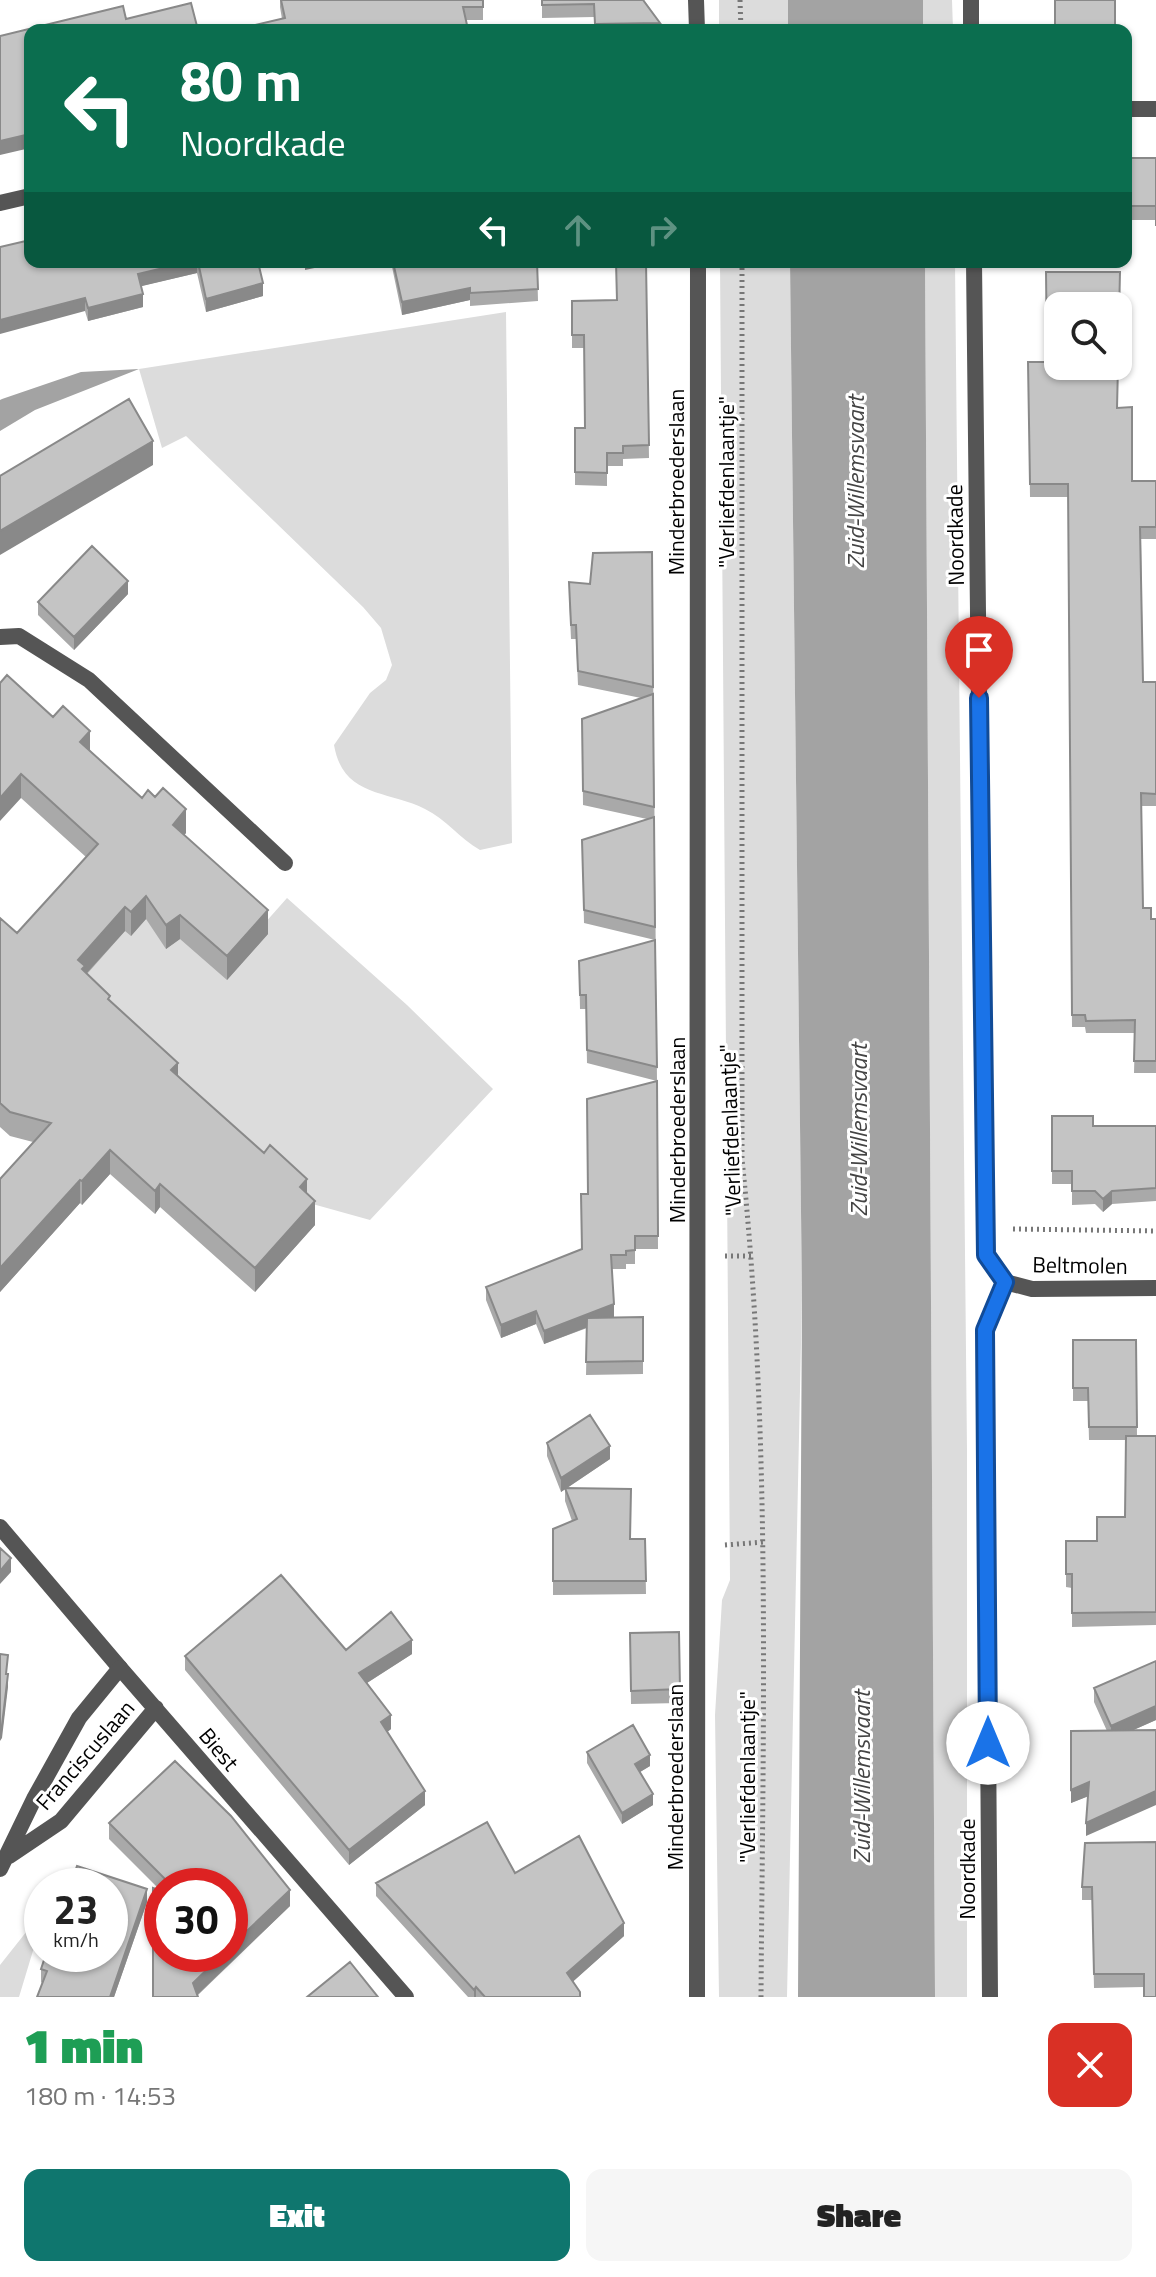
<!DOCTYPE html>
<meta charset="utf-8">
<style>
body{margin:0;font-family:"Titillium Web",sans-serif;background:#f6f6f6;color:#222;height:100vh;display:flex;flex-direction:column;font-size:30px;white-space:nowrap}
*{box-sizing:border-box;margin:0}
p{font-size:26px;color:#767676}
.icon{flex:none;width:44px;height:44px;fill:none;stroke:currentColor;stroke-width:2;stroke-linecap:round;stroke-linejoin:round}
.map{position:relative;height:1997px;overflow:hidden}
.drawer{display:flex;flex-direction:column;background:#fff;flex:1}
.drawer>*{flex:none}
.hud{position:absolute;left:24px;top:24px;width:1108px;height:244px;border-radius:16px;box-shadow:0 2px 6px #0004;background:#0b6e4f;color:#fff;overflow:hidden}
.fabs{position:absolute;left:1044px;top:292px;display:grid;gap:16px}
.fabs a{display:grid;place-items:center;width:88px;height:88px;border-radius:16px;background:#fff;box-shadow:0 2px 6px #0004;font-size:40px}
.speed{position:absolute;left:24px;top:1868px;display:flex;gap:16px;font-size:40px;font-weight:700;text-align:center}
.speed>*{display:grid;place-content:center;width:104px;height:104px;border-radius:50%;background:#fff;box-shadow:0 2px 6px #0004;line-height:1}
.speed small{font-size:20px;font-weight:400}
.speed .limit{border:12px solid #d22;background:#fff;color:#111}
.pin{position:absolute;display:grid;place-items:center;width:68px;height:68px;color:#fff;margin:-82px -34px;border-radius:50% 50% 50% 0;rotate:-45deg;box-shadow:0 0 8px #0007}
.pin .icon{rotate:45deg}
.me{position:absolute;width:88px;margin:-44px;rotate:0deg;stroke-linejoin:round;filter:drop-shadow(0 0 6px #0008)}
.turn{display:flex;align-items:center;gap:28px;height:168px;padding:0 24px;font-size:36px}
.turn .icon{width:104px;height:104px;stroke-width:2.5}
.turn b{display:block;font-size:56px;line-height:68px}
.lanes{display:flex;align-items:center;height:76px;padding:0 24px;background:#0003;justify-content:center;gap:40px;direction:ltr}
.lanes .off{opacity:.35}
.round{display:grid;place-items:center;flex:none;width:84px;height:84px;border-radius:16px;background:#f6f6f6}
.headline{display:flex;align-items:center;justify-content:space-between;height:136px;padding:0 24px}
h1{font-size:48px;font-weight:800;line-height:60px;color:#1e9e55}
.button{display:flex;gap:16px;margin-top:auto;padding:16px 24px}
.button a{flex:1;height:92px;border-radius:16px;background:#0f766e;color:#fff;font-size:32px;font-weight:800;line-height:92px;text-align:center}
.button a+a{background:#f6f6f6;color:#222}
.map>svg:first-child{display:block}
</style>
<div class="map">
<svg width="1156" height="1997" viewBox="0 0 1156 1997">
<rect width="100%" height="100%" fill="#fff"/>
<!-- green -->
<path fill="#dcdcdc" d="M719,0H788V30H719Z
M923,0H952L953,30H923Z
M720,262H790L802,1297L787,1997H719L715,1715L722,1600L730,1580Z
M925,262H955L967,1451V1997H935Z
M506,312L512,843L480,850C459,838 446,819 425,809C388,790 343,798 334,745L370,693L386,680L392,665L381,628L363,607L186,436L162,448L139,369Z
M287,898L407,1005L493,1089L370,1220L309,1203L67,986L147,903L223,970Z
M42,1912V1921L19,1997H0V1965Z"/>
<!-- water -->
<path fill="#a3a3a3" d="M788,0H923V30H788Z
M790,262H925L935,1997H798L802,1297Z
M139,369L35,410L0,431V400L2,399L81,372Z"/>
<g fill="none" stroke-linecap="round" stroke-linejoin="round">
<!-- path -->
<path stroke="#777" stroke-width="5" stroke-dasharray="2 4" stroke-linecap="butt" d="M740,0L741,30
M742,262V1159C771,1437 763,1718 761,1997
M1013,1229L1156,1231
M725,1256H752
M725,1545L764,1542"/>
<!-- service -->
<path stroke="#555" stroke-width="16" d="M0,637L19,636L89,680L285,863"/>
<!-- minor -->
<path stroke="#555" stroke-width="16" d="M696,0L697,30
M971,0V30
M1126,109H1156
M0,203L30,196
M974,262L985,1228L986,1255L1005,1282
M1005,1282L1032,1289L1156,1288
M0,1527L120,1668
M697,1997L698,262
M990,1997L985,1330L1005,1282"/>
<!-- tertiary -->
<path stroke="#555" stroke-width="16" d="M9,1856L61,1821L156,1708
M0,1869L34,1799L79,1718L120,1668L406,1997"/>
</g>
<!-- wall -->
<path fill="#a9a9a9" fill-rule="evenodd" d="M280,0H483V20H466L467,30H234L282,19L280,7Z
M542,0H644L660,23V30H594V17L542,18Z
M1126,158H1156V220H1126Z
M0,247L258,262L263,296L206,312L197,273L141,286L143,307L88,321L85,311Z
M391,262H537L538,301L470,306V300L402,315Z
M646,262L649,458L623,459V466H607V486L575,485V428H585L584,348H572V301L617,300Z
M1028,362L1117,408L1132,481H1156V539H1141L1143,682H1156V806H1141L1143,908L1151,919H1156V1073H1134L1135,1033H1086L1085,1027H1072L1068,497H1030Z
M652,552L657,1081L587,1063L586,1009H580L579,961L655,940L584,923L582,840L647,819L583,805L582,719L641,698L578,685L576,639H571L569,595Z
M128,594L74,650L38,615V602Z
M0,683L90,751L142,798L186,833L184,835L268,934L227,980L180,939L166,949L146,919L131,936L125,931L87,974L110,1001L178,1077L307,1193L315,1225L255,1292L160,1207L155,1214L110,1174L82,1205L80,1203L0,1292V1179L33,1142L10,1136L0,1127V918L17,933L86,857L21,798Z
M657,1081L658,1249H635V1264H626V1269H612L614,1317L612,1318L643,1317V1374L586,1375L587,1328L544,1344L536,1324L501,1338L486,1300V1287L582,1249L588,1194Z
M1052,1116L1093,1126H1156V1201L1112,1204L1103,1212L1095,1204L1072,1205V1184H1052Z
M1073,1340H1136L1137,1436H1156V1625L1072,1627V1588L1066,1587V1541H1097L1125,1517L1126,1440H1089L1088,1401H1073Z
M547,1443L610,1459L567,1488L630,1539H645L646,1594L553,1595V1529L572,1521L565,1501V1489L561,1492L547,1456Z
M679,1632L680,1703L631,1704L630,1633Z
M346,1650L412,1654L367,1683L391,1729L387,1732L425,1805L349,1865L185,1670V1656Z
M1094,1688L1156,1720L1131,1731L1086,1836L1088,1796L1071,1803V1731H1107L1094,1702Z
M587,1752L650,1766L640,1772L653,1805L622,1824L587,1763Z
M175,1761L231,1816L290,1890V1906L198,1995V1997H153V1888L160,1890L109,1839V1823ZM162,1886H230V1954H162Z
M1156,1842L1144,1987L1094,1988L1092,1900H1082V1887Z
M515,1873L624,1936L573,1981L580,1997H468L376,1896V1883Z
M147,1902L114,1997H37L42,1983L41,1982V1969Z"/>
<!-- shaded-wall -->
<path fill="#898989" d="M30,134V148L0,155V141Z
M189,262H197V273L138,287V274Z
M305,262H343L305,270Z
M263,283V296L206,312V299Z
M470,288V300L402,315V302Z
M143,294V307L88,321V308Z
M85,298V311L0,334V320Z
M153,441V465L0,555V531Z
M128,581V594L74,650V637Z
M90,731V755L80,742Z
M21,774V798L0,821V798Z
M186,809V833L173,848V825Z
M146,896V919L131,936V912Z
M125,907V931L85,975L78,960Z
M268,910V934L227,980V956Z
M180,915V939L166,949V925Z
M178,1063V1086L171,1070Z
M110,1150V1174L82,1205V1181Z
M307,1179V1203L300,1187Z
M80,1180V1203L0,1292V1268Z
M160,1184V1207L155,1214V1191Z
M1112,1191V1204L1103,1212V1199Z
M315,1201V1225L255,1292V1268Z
M614,1304V1317L544,1344V1331Z
M536,1311V1324L501,1338V1325Z
M610,1446V1459L561,1492V1478Z
M11,1558V1572L0,1584V1571Z
M412,1640V1654L359,1688V1673Z
M8,1674V1687L2,1738L0,1741V1728Z
M1156,1706V1720L1111,1740V1726Z
M391,1715V1729L381,1737V1722Z
M650,1755V1766L635,1775V1764Z
M1089,1782V1796L1071,1803V1790Z
M425,1791V1805L349,1865V1850Z
M1156,1791V1805L1086,1836V1823Z
M653,1794V1805L622,1824V1813Z
M147,1889V1902L114,1997H110Z
M290,1890V1906L195,1997L193,1983L223,1954H230V1947Z
M624,1923V1936L567,1987V1973Z
M476,1987V1997H474V1990Z"/>
<!-- building -->
<path fill="#c4c4c4" stroke="#898989" stroke-width="2" d="M281,0H483V7H463L467,25L439,30H234L285,18Z
M542,0H643L660,23L595,24L594,4L542,5Z
M1055,0H1115V30H1055Z
M191,3L198,30H30V134L0,141V36L123,6L126,19Z
M1126,158H1156V226V206H1126Z
M30,240V262H189L138,274L143,294L88,308L85,298L0,320V247Z
M198,262H258L263,283L206,299Z
M393,262H537L538,289L470,293V288L402,302Z
M616,262H646L649,445L623,446V453H607V473L575,472V428H585L584,335H572V301L617,300Z
M1046,272H1120L1118,360V306H1058V366H1118L1117,408L1132,407V481H1156V527H1140L1143,682H1156V794L1141,793L1143,908H1151V919H1156V1061H1134L1135,1020L1086,1021L1085,1015H1072L1068,484H1030L1028,362H1047Z
M129,399L153,441L0,531V476Z
M92,546L128,581L74,637L38,602Z
M652,552L653,687L578,671L576,625H571L569,582L590,584L593,553Z
M7,675L53,717L63,706L90,731L80,742L142,798L148,790L155,797L163,788L186,809L173,825L268,910L227,956L180,915L166,925L146,896L131,912L125,907L78,960L85,966L82,969L110,996L108,999L178,1063L171,1070L264,1153L270,1145L307,1179L300,1187L315,1201L255,1268L160,1184L155,1191L110,1150L82,1181L80,1180L0,1268V1179L51,1123L10,1112L0,1103V918L17,933L98,844L21,774L0,798V683Z
M653,694L654,807L583,791L582,719Z
M654,817L655,927L584,910L582,840Z
M655,940L657,1067L587,1050L586,995H580L579,961Z
M657,1081L658,1236H635V1250L626,1251V1255H611L614,1304L544,1331L536,1311L501,1325L486,1287L582,1249L581,1194H588L587,1099Z
M1052,1116H1093V1126H1156V1188L1112,1191L1103,1199L1095,1191H1072V1171H1052Z
M643,1317V1361L586,1362L587,1318Z
M1073,1340H1136L1137,1427H1089L1088,1388H1073Z
M590,1415L610,1446L561,1478L547,1443Z
M1126,1436H1156V1612L1072,1613V1574H1066V1541H1097V1517H1125Z
M565,1488L631,1489L630,1539H645L646,1581H553V1529L577,1519Z
M0,1548L11,1558L0,1571Z
M281,1575L346,1650L391,1612L412,1640L359,1673L391,1715L381,1722L425,1791L349,1850L185,1656Z
M679,1632L680,1689L631,1691L630,1633Z
M0,1654L8,1655L6,1674H8L2,1725L0,1728Z
M1156,1661V1706L1111,1726L1094,1688Z
M633,1725L650,1755L635,1764L653,1794L622,1813L587,1752Z
M1156,1730V1791L1086,1823L1089,1782L1071,1790V1731Z
M175,1761L231,1816L290,1890L230,1947V1886H172L109,1823Z
M487,1822L515,1873L579,1836L624,1923L567,1973L580,1992V1997H485L476,1987L474,1990L376,1883Z
M1156,1842V1997H1144V1974H1094L1092,1887H1082L1085,1843Z
M77,1866L147,1889L110,1997H37L47,1971L41,1969L46,1954H110V1886H70Z
M153,1888L162,1891V1954H223L193,1983L198,1997H153Z
M350,1962L378,1997H307Z"/>
<g fill="none" stroke-linecap="round" stroke-linejoin="round">
<defs>
<path id="route" d="M979,698L986,1255L1005,1282L985,1330L988,1743"/>
</defs>
<!-- route casing -->
<use href="#route" stroke="#114b97" stroke-width="20"/>
<!-- route -->
<use href="#route" stroke="#1a73e8" stroke-width="14"/>
</g>
<g text-anchor="middle" dominant-baseline="central" stroke-width="6" stroke-linejoin="round" paint-order="stroke">
<!-- street labels -->
<g font-size="22" fill="#000" stroke="#fff">
<text transform="translate(676 482) rotate(-90)">Minderbroederslaan</text>
<text transform="translate(726 482) rotate(-90)">"Verliefdenlaantje"</text>
<text transform="translate(955 535) rotate(-91)">Noordkade</text>
<text transform="translate(677 1130) rotate(-90)">Minderbroederslaan</text>
<text transform="translate(730 1130) rotate(-92)">"Verliefdenlaantje"</text>
<text transform="translate(1080 1265) rotate(1)">Beltmolen</text>
<text transform="translate(219 1749) rotate(50)">Biest</text>
<text transform="translate(85 1755) rotate(-49)">Franciscuslaan</text>
<text transform="translate(675 1777) rotate(-90)">Minderbroederslaan</text>
<text transform="translate(747 1777) rotate(-90)">"Verliefdenlaantje"</text>
<text transform="translate(967 1869) rotate(-90)">Noordkade</text>
</g>
<!-- water labels -->
<g font-size="24" font-style="italic" fill="#444" stroke="#fff">
<text transform="translate(855 482) rotate(-90)">Zuid-Willemsvaart</text>
<text transform="translate(858 1130) rotate(-90)">Zuid-Willemsvaart</text>
<text transform="translate(861 1777) rotate(-90)">Zuid-Willemsvaart</text>
</g>
</g>
</svg>
<div class="fabs">
<a><svg class="icon" aria-label="search" viewBox="0 0 24 24"><circle cx="10" cy="10" r="6"/><path d="M15 15l6 6"/></svg></a>
</div>
<div class="speed"><div>23<small>km/h</small></div><div class="limit">30</div></div>
<div class="pin" style="left:979px;top:698px;background:#d93025"><svg class="icon" aria-label="arrive" viewBox="0 0 24 24"><path d="M6 21V4h12l-3 4 3 4H6"/></svg></div>
<svg class="me" style="left:988px;top:1743px" viewBox="-20 -20 40 40"><circle r="19" fill="#fff"/><path d="M0-13L10 11 0 6-10 11z" fill="#1a73e8"/></svg>
<div class="hud">
<div class="turn"><svg class="icon" aria-label="left" viewBox="0 0 24 24"><path d="M17 20v-9H6M10 6l-5 5 5 5"/></svg><div><b>80 m</b>Noordkade</div></div>
<div class="lanes"><svg class="icon" aria-label="left" viewBox="0 0 24 24"><path d="M17 20v-9H6M10 6l-5 5 5 5"/></svg><svg class="icon off" aria-label="ahead" viewBox="0 0 24 24"><path d="M12 20V5M6 11l6-6 6 6"/></svg><svg class="icon off" aria-label="right" viewBox="0 0 24 24"><path d="M7 20v-9h11M14 6l5 5-5 5"/></svg></div>
</div>
</div>
<section class="drawer">
<div class="headline"><div><h1>1 min</h1><p>180 m · 14:53</p></div><a class="round" style="background:#d93025;color:#fff"><svg class="icon" aria-label="close" viewBox="0 0 24 24"><path d="M6 6l12 12M18 6L6 18"/></svg></a></div>
<div class="button"><a>Exit</a><a>Share</a></div>
</section>
